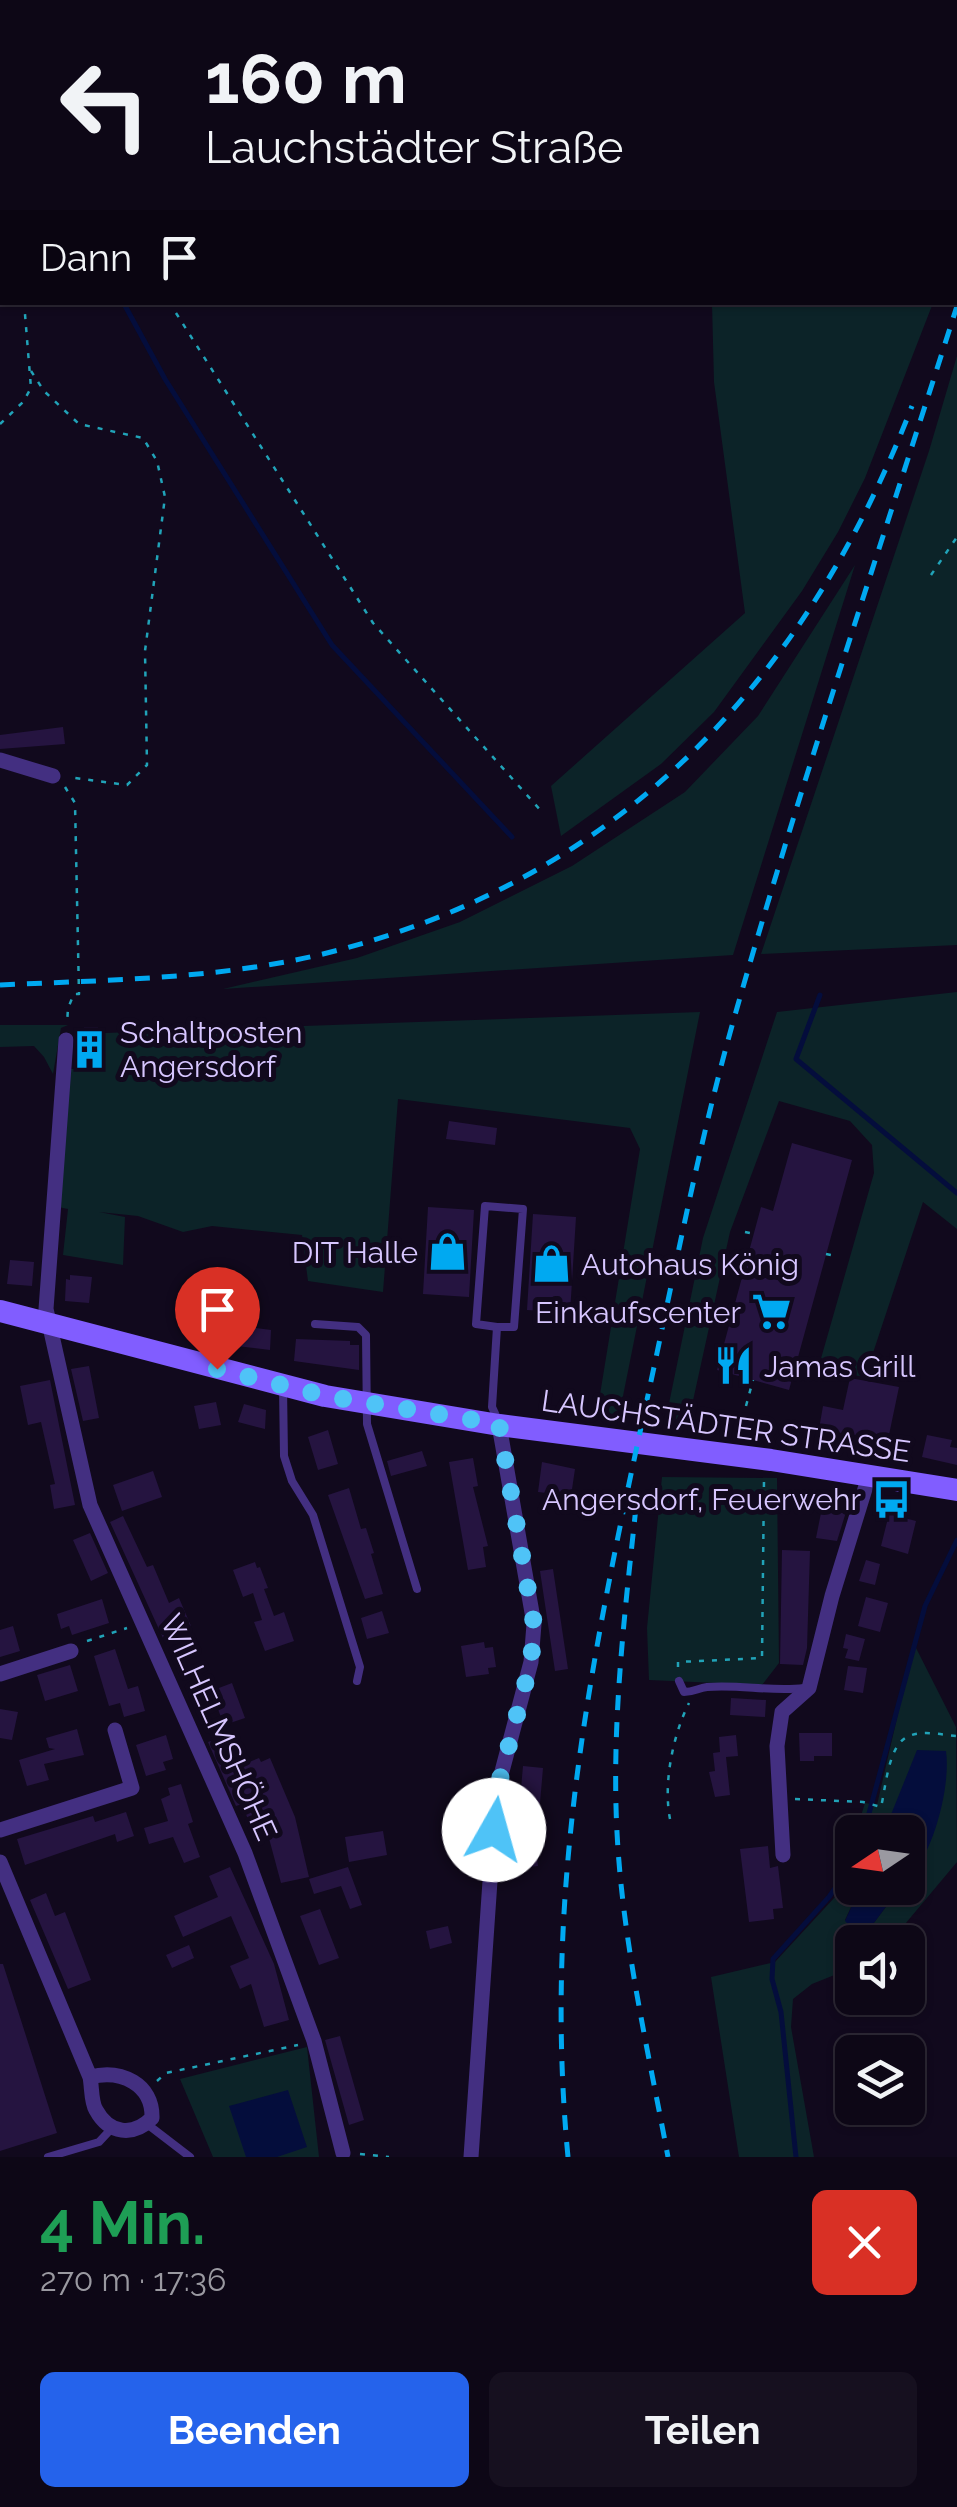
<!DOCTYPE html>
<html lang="de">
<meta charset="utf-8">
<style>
body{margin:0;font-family:Raleway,sans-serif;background:#16101f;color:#f1f3f6;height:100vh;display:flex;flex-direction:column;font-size:38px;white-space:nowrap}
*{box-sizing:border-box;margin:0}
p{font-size:32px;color:#9a99a1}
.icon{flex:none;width:55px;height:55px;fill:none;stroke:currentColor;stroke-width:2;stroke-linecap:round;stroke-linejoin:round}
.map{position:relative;height:2157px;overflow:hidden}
.drawer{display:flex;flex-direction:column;background:#0d0716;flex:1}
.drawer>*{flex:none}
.hud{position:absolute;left:0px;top:0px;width:958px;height:305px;box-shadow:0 2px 8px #0004,0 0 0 2px #2d2835;background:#0d0716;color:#f1f3f6;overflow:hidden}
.needle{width:65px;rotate:257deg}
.fabs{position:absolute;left:835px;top:1815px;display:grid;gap:20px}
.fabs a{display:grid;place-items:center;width:90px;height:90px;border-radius:15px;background:#0d0716;box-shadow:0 2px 8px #0004,0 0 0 2px #2d2835;font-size:50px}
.pin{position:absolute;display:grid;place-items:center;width:85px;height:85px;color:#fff;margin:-102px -42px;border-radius:50% 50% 50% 0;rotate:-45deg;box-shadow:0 0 10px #0007}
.pin .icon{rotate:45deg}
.me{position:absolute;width:110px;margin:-55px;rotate:7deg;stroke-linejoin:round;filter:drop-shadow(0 0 8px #0008)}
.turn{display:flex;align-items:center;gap:35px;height:210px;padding:0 40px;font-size:45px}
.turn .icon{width:130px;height:130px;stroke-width:2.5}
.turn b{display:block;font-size:70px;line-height:85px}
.then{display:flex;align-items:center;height:95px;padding:0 40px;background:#0003;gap:20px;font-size:38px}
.round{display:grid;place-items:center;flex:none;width:105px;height:105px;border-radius:15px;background:#16101f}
.headline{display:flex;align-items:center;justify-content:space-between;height:170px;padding:0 40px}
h1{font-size:60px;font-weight:700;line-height:75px;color:#1e9e55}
.button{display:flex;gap:20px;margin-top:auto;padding:20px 40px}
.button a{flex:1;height:115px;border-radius:15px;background:#2563eb;color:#fff;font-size:40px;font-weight:700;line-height:115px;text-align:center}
.button a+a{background:#16101f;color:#f1f3f6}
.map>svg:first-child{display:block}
</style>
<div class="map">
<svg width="957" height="2157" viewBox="0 0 957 2157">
<rect width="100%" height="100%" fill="#11091d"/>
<!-- green -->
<path fill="#0c2328" d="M359,0H621L623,2H350Z
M725,0H957V57L955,2H700Z
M712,303H933L865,478L838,532L802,591L714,712L661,764L561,836L551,786L745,613L714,382Z
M957,356V945L761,954L929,451Z
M855,565L733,955L223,989L357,958L460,922L572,866L685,792L758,716Z
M957,992V1229L923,1202L865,1377L818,1369L874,1173L872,1145L850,1121L779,1101L730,1232L687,1428L665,1423L703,1238L777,1012Z
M700,1012L619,1416L597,1413L640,1149L630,1128L398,1099L383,1292L308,1281L302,1235L212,1226L183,1232L138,1216L99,1212L125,1217L123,1265L63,1255L68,1209L58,1207L70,1069L105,1068V1033Z
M0,1025H68L61,1028L53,1074L44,1057L34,1046L0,1047Z
M662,1477L777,1478L779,1663L762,1685L649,1680L647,1628Z
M914,1644L956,1727L957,1862L890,1942H852V1968L812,1984L793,1999L791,2027L814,2157H739L711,1977L775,1962L835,1897L852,1843V1888H860L845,1920L870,1928L900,1888H908V1880L921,1866L942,1801L890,1818L884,1832H856L865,1803L877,1805Z
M307,2047L319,2157H213L180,2079Z"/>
<!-- water -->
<path fill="#040d3c" d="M917,1750L946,1751C951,1787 933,1854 908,1880V1832H884Z
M860,1888H900L870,1928L857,1934L845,1921Z
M288,2090L307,2147L277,2157H246L229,2106Z"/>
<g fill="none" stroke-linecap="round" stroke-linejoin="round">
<!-- stream -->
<path stroke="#040d3c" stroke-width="5" d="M526,0L546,2
M409,2L416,0
M588,2L613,0
M0,80L2,82
M123,302L165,379L332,645L512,837
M820,995L796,1059L957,1193
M864,1832L925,1606L957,1540
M796,2157L781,2012L772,1979L773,1959L829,1897L852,1864"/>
</g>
<!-- building -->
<path fill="#251440" d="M63,727L65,744L0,749V735Z
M84,1027H98L99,1042H84Z
M449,1121L497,1128L495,1145L446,1139Z
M792,1143L852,1160L789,1390L717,1370L761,1207L773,1211Z
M428,1207L474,1210L469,1297L423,1294Z
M533,1214L576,1217L570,1313L527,1310Z
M10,1260L34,1262L32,1286L7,1284Z
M70,1275L92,1277L89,1303L65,1301L66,1279L70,1280Z
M205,1321L271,1330L270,1350L202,1342Z
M296,1339L350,1341V1345H359V1370L294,1361Z
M89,1366L99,1418L83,1421L71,1369Z
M850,1378L899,1387L885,1454L862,1451L864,1437L819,1429L823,1406L843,1410Z
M50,1380L75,1505L54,1509L50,1485L55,1484L41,1422L28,1425L20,1386Z
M216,1402L221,1425L199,1429L194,1406Z
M244,1404L266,1410L265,1429L238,1422Z
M328,1430L338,1464L318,1470L308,1437Z
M927,1435L952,1440L950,1447L957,1448V1465L922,1457Z
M422,1451L427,1466L391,1476L387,1461Z
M473,1458L478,1486L473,1487L488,1546L483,1547L486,1567L468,1570L449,1462Z
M542,1462L575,1469L571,1496L538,1492Z
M153,1471L162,1497L122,1511L113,1485Z
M349,1488L361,1529L366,1528L374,1553L371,1554L383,1594L365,1599L328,1495Z
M822,1508L846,1512L837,1541L816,1538Z
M889,1514L916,1521L908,1554L881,1546Z
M123,1516L147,1567L153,1565L169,1603L179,1598L191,1626L163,1638L110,1522Z
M90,1533L108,1573L91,1581L73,1540Z
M782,1550L810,1551L807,1648L803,1665L780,1664Z
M866,1560L880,1564L875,1585L859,1581Z
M255,1562L257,1568L260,1567L268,1588L264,1589L274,1616L284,1612L294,1641L265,1651L254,1622L262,1620L253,1593L243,1597L233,1570Z
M553,1569L568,1669L555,1671L540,1571Z
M866,1597L888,1603L880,1632L858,1626Z
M102,1599L109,1623L72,1635L69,1626L61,1629L57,1614Z
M382,1611L389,1633L367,1639L361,1618Z
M13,1626L20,1651L0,1657V1630Z
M846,1634L865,1639L859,1661L845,1658L848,1649L843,1648Z
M484,1642L485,1648L493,1647L496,1667L488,1668L489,1674L466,1677L461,1646Z
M115,1649L128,1689L138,1686L145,1711L124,1717L120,1703L109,1706L94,1656Z
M70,1665L78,1691L45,1701L37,1675Z
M848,1666L867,1668L863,1693L844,1690Z
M232,1683L245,1718L224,1725L211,1691Z
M731,1698L766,1700L765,1717L730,1715Z
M0,1709L18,1712L12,1740L0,1738Z
M77,1729L84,1755L44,1764L49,1780L27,1786L19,1760L55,1749L49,1748L46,1738Z
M799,1733H832V1756H814V1761H800Z
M230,1734L242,1765L259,1758L261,1762L270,1758L295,1817L309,1877L281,1883L263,1816L249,1822L242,1804L236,1806L208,1742Z
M166,1735L173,1759L163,1762L166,1770L146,1776L136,1745Z
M736,1735L738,1756L726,1757L730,1795L715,1797L709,1772L715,1771L713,1753L720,1752L719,1737Z
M523,1766L543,1768L539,1815L531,1813L538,1866L513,1869L508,1830L512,1829L520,1800Z
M181,1784L193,1822L188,1824L200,1857L184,1863L173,1837L149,1844L144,1828L168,1821L161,1799L170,1795L168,1788Z
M126,1812L134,1836L117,1842L115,1834L25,1865L17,1839L93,1816L95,1822Z
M383,1831L387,1855L349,1862L345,1837Z
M768,1846L770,1868L778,1866L783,1908L773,1909L774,1919L749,1922L740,1849Z
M230,1867L274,1964L289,2020L264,2027L251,1984L240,1989L230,1966L249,1958L231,1916L183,1937L174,1916L218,1897L209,1876Z
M348,1867L362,1905L350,1909L341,1886L314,1894L309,1879Z
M46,1893L55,1916L65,1912L91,1980L68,1989L30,1900Z
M320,1909L339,1958L319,1965L300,1916Z
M448,1926L452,1943L430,1949L426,1931Z
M189,1945L194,1958L172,1968L166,1955Z
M0,1964H3L57,2133L0,2151Z
M340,2036L364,2120L349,2125L325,2040Z"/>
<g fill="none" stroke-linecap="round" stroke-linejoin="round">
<!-- path -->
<path stroke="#21a3b8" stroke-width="2.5" stroke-dasharray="5 8" stroke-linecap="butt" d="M19,0L21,2
M350,2L359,0
M0,44L2,48
M0,71L2,75
M169,302L373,623L543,813
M31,371L44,391L79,424L143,438L157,461L165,497L145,651L147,765L127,785L68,777
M0,424L23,402L31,388L24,302
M931,575L957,537
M65,787L75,803L79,994H74L68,1008L67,1024
M745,1232L754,1234
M826,1254L835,1256
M746,1406L753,1380
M87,1641L127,1628
M678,1667V1662L762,1658L764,1480
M795,1799L863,1802L881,1807C886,1787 888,1744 909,1736C923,1730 943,1735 957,1736
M670,1819C663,1783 673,1735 689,1703
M157,2081L166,2073L298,2045
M360,2154L389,2157"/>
<!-- lane -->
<path stroke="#432f81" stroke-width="8" d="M315,1324L358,1327L366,1335L367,1424L417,1589
M497,1327H514L523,1209L485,1206L476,1324L497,1327L492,1407L498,1420
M283,1387L284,1456L292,1481L313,1515L360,1667L357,1681
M679,1681L684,1692C694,1692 698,1688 707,1687C739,1684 771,1692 804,1688
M147,2124L190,2157
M48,2157L99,2142L112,2128"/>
<!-- street -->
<path stroke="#432f81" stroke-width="15" d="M0,760L53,776
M66,1040L46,1309L90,1505L245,1853L314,2041L343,2153
M0,1674L71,1651
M0,1830L132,1788L115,1730
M783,1855L777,1746L782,1712L809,1688L832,1596L869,1476
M0,1862L90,2077C92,2087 91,2102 96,2110C109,2134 133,2137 152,2118C153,2084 121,2069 90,2077
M471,2157L496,1794L531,1662L534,1624L499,1425"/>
<!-- secondary -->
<path stroke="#815dff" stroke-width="22" d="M0,1311L325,1396L499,1425L771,1460L957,1490"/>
<!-- rail -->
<path stroke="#00a9f1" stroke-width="5" stroke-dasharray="15 12" stroke-linecap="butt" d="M955,280L957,274
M0,985C108,980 218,979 323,954C617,882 806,682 912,406
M636,1507C624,1620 610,1735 618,1849C625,1952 649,2055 668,2157
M568,2157C543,1895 590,1663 645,1409C674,1276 699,1140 737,1008C804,773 883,539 957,306"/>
</g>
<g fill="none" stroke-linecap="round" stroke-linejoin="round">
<!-- route -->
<path stroke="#4fc3f7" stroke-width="18" stroke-dasharray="0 32.4" d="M217,1369L326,1396L499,1424L534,1624L531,1662L496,1794L494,1830"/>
</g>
<!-- icons -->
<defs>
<symbol id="building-bare" viewBox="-9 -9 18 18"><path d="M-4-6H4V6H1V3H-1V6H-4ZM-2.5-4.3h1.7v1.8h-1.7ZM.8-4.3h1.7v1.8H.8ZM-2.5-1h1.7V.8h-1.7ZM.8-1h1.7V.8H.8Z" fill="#00a9f1" stroke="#11091d" stroke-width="2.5" paint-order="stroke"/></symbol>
<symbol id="shop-bare" viewBox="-9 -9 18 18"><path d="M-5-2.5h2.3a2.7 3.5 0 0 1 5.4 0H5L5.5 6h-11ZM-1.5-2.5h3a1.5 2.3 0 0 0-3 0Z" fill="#00a9f1" stroke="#11091d" stroke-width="2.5" paint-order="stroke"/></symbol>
<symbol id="supermarket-bare" viewBox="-9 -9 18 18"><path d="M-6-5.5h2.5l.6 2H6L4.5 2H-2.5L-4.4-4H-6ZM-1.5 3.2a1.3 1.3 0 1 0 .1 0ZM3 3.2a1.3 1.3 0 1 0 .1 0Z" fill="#00a9f1" stroke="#11091d" stroke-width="2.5" paint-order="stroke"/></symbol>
<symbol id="restaurant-bare" viewBox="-9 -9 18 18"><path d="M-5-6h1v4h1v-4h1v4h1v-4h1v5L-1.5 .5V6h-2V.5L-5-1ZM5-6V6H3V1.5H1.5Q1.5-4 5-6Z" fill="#00a9f1" stroke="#11091d" stroke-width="2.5" paint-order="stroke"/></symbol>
<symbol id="bus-bare" viewBox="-9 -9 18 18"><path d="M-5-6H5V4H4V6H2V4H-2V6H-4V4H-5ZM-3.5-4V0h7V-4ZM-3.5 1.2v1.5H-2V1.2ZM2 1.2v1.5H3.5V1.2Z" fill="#00a9f1" stroke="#11091d" stroke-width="2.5" paint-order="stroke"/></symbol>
</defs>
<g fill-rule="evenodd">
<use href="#building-bare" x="62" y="1022" width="55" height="55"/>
<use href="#shop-bare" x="420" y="1224" width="55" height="55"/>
<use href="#shop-bare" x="524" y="1236" width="55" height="55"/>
<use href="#supermarket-bare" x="744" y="1284" width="55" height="55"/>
<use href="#restaurant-bare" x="706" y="1338" width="55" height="55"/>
<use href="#bus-bare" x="864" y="1472" width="55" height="55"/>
</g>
<g text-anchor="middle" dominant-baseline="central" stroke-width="10" stroke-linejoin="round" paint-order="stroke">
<!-- poi labels -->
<g font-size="30" fill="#d7c6ff" stroke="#11091d" text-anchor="start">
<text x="120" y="1032">Schaltposten<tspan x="120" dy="34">Angersdorf</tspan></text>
<text x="418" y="1252" text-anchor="end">DIT Halle</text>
<text x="581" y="1264">Autohaus König</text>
<text x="741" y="1312" text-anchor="end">Einkaufscenter</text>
<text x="764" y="1366">Jamas Grill</text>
<text x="861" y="1499" text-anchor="end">Angersdorf, Feuerwehr</text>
</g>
<!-- street labels -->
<g font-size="30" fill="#d7c6ff" stroke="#11091d">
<text transform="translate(726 1426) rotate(8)">LAUCHSTÄDTER STRASSE</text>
<text transform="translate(219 1727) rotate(66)">WILHELMSHÖHE</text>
</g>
</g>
</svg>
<div class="fabs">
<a><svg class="needle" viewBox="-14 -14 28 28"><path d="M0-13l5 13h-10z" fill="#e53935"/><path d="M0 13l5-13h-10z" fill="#9a99a1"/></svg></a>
<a><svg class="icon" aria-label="sound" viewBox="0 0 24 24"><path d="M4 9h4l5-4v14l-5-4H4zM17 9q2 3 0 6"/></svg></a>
<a><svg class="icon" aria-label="layers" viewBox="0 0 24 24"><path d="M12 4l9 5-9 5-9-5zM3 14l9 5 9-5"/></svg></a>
</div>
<div class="pin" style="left:217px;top:1369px;background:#d93025"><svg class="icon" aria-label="arrive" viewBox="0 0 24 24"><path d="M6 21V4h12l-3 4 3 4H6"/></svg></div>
<svg class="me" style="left:494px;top:1830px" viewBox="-20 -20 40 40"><circle r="19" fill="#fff"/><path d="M0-13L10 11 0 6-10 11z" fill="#4fc3f7"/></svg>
<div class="hud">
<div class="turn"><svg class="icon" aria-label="left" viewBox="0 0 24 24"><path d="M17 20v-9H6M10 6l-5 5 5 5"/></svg><div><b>160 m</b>Lauchstädter Straße</div></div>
<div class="then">Dann<svg class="icon" aria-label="arrive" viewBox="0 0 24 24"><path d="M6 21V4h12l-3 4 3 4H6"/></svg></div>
</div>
</div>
<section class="drawer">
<div class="headline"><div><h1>4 Min.</h1><p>270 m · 17:36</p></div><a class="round" style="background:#d93025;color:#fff"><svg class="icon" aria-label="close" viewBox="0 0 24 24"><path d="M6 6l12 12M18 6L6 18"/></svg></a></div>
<div class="button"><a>Beenden</a><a>Teilen</a></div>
</section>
